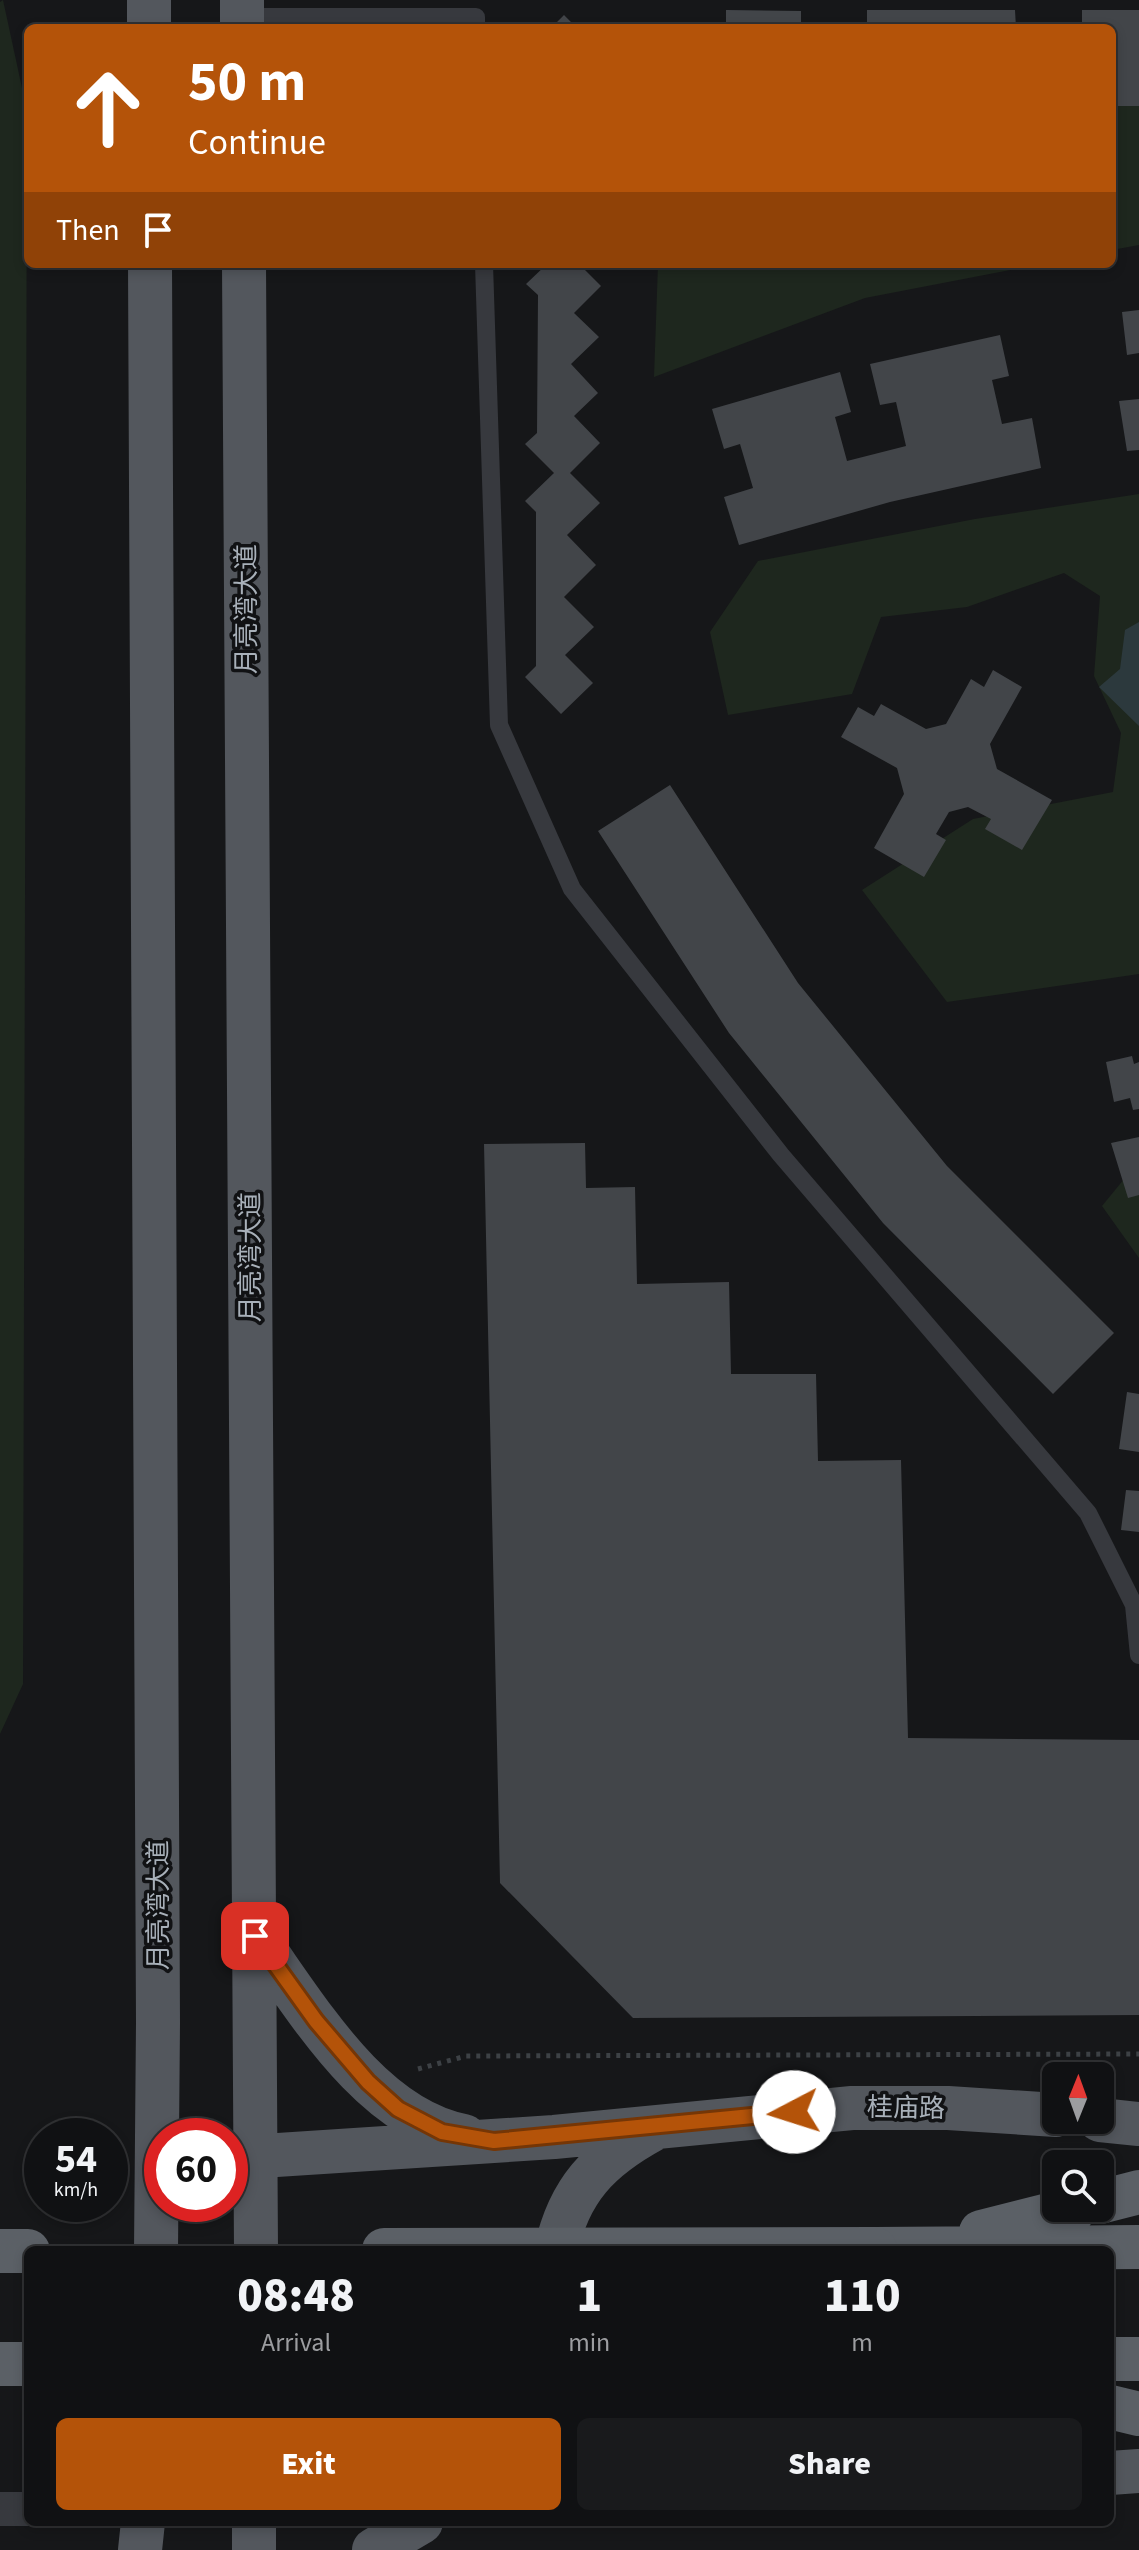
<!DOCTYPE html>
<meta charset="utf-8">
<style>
body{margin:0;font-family:"Source Sans 3","Noto Sans SC",sans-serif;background:#191a1c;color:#f1f3f6;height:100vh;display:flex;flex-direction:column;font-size:30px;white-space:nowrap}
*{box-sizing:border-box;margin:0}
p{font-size:26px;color:#9c9da0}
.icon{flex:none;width:44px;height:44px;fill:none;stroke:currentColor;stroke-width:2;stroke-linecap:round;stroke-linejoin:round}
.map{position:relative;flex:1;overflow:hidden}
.sheet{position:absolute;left:24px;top:2246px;width:1090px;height:280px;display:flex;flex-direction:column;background:#101113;border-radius:12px;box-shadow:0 4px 12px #0003,0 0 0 2px #303133}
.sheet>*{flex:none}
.banner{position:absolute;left:24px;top:24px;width:1092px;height:244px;border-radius:12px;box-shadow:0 4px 12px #0003,0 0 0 2px #303133;background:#b45309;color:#fff;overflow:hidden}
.needle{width:52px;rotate:1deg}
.controls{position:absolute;left:1042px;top:2062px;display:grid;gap:16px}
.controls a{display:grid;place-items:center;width:72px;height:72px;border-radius:12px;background:#101113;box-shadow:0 4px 12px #0003,0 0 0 2px #303133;font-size:40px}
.speed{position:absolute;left:24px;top:2118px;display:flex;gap:16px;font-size:40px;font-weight:700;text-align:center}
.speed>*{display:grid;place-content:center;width:104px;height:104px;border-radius:50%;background:#101113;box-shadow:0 4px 12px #0003,0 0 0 2px #303133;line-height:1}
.speed small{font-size:20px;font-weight:400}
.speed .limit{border:12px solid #d22;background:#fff;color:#111}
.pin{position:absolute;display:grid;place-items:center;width:68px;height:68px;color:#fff;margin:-34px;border-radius:16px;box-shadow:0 4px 12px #0006}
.me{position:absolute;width:88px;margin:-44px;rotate:265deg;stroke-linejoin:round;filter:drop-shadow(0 0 6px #0008)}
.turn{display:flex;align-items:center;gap:28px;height:168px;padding:0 32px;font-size:36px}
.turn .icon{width:104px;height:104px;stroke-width:2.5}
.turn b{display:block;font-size:56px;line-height:68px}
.then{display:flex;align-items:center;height:76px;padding:0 32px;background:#0003;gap:16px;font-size:30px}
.eta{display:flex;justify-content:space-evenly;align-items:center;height:136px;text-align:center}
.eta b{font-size:48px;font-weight:800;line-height:56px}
.action{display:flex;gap:16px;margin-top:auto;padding:16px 32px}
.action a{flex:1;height:92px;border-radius:12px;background:#b45309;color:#fff;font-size:32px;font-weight:800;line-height:92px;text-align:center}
.action a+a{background:#191a1c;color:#f1f3f6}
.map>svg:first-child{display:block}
</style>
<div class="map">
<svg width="1139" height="2550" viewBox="0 0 1139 2550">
<rect width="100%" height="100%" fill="#161719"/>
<!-- green -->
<path fill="#1e271e" d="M3,0L27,111L23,1684L0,1734V2Z
M1112,77H1139V245L1112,250Z
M658,264H1042L865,298L654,377Z
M1139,494V974L947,1002L862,890L973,819L1113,792L1121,733L1094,676L1100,596L1064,573L967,607L881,617L852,694L728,715L710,632L758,561L975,519Z
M1139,1169V1258L1102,1206L1129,1173Z"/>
<!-- water -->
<path fill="#2c393d" d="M1139,622V726L1099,687L1120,669L1125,630Z"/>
<!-- building -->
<path fill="#424549" d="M726,10L801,11V28H726Z
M867,10H1015L1016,28H867Z
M1082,10H1139V106H1112V28H1082Z
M564,15L577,28H551Z
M547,264H579L601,286L574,313L599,337L571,364L598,393L574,416L600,443L570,473L600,503L567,535L596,565L564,597L594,627L565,655L593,683L561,714L525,677L536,666V512L525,501L554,473L525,444L537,433L538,295L526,284Z
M1139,310V353L1127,355L1122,312Z
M1000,335L1009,376L992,380L1002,424L1032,418L1041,468L890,502L739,545L724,497L753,488L740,444L724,449L712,409L840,372L851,412L835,417L847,461L906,446L896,402L880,405L870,364Z
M1139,399V450L1127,451L1119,401Z
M993,670L1022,687L990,744L997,769L1052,800L1022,850L985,829L991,819L968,807L949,812L936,834L946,840L924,877L874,848L904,794L897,768L841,737L858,707L874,716L881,704L926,729L946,724L971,679L984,687Z
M670,785L798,983L947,1166L1114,1333L1053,1394L883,1223L729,1033L598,831Z
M1132,1056L1134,1064L1139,1062V1109L1133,1110L1130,1098L1114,1102L1106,1062Z
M1139,1137V1195L1128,1198L1111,1143Z
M585,1143L586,1188L635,1187L637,1284L729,1282L731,1374H816L818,1461L901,1460L908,1738L1139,1740V2015L633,2018L500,1883L484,1144Z
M1127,1392L1139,1394V1452L1119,1449Z
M1126,1490L1139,1491V1532L1121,1530Z"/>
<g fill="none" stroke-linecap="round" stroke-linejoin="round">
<!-- path -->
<path stroke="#3d4145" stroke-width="5" stroke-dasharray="4 6" stroke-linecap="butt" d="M418,2069L466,2056L1139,2054"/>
<!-- service -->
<path stroke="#37393e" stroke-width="18" d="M242,17H476V28
M484,264L499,725L572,889L781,1155L1088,1513L1134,1605L1139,1655"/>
<!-- minor -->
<path stroke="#37393e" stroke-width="34" d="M0,2509H28"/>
<!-- primary -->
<path stroke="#53575d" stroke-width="44" d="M149,0V28
M242,0V28
M150,264L158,2023L156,2250
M244,264L256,2250
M255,1936C307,2008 370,2118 464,2136
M1100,2120L1139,2124
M230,2158L554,2137L852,2108H948L1056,2115
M556,2250C569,2190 599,2159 652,2130
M1110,2473L1139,2471
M140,2550L143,2522
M254,2550V2522
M374,2550L421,2522"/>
<!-- trunk -->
<path stroke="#5b6066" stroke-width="44" d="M1100,2202L1139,2192
M981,2232L1076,2208
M875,2249L1139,2247
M0,2251H28
M1110,2359H1139
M0,2364H28
M1110,2407L1139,2414"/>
<!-- trunk-bridge -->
<path stroke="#5b6066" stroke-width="44" d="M384,2250L875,2249"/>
</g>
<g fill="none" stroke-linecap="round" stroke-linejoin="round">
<defs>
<path id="route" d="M255,1936L316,2021L368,2082L398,2109L442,2132L494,2141L794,2112"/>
</defs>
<!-- route casing -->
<use href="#route" stroke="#753606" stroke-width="20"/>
<!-- route -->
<use href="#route" stroke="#b45309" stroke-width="14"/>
</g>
<g text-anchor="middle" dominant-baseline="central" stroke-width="7" stroke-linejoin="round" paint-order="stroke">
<!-- street labels -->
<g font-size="26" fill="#a8b0b9" stroke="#111214">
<text transform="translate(246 609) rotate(-90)">月亮湾大道</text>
<text transform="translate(250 1257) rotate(-90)">月亮湾大道</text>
<text transform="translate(158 1905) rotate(-90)">月亮湾大道</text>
<text transform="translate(906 2108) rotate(1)">桂庙路</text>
</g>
</g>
</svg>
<div class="controls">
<a><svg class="needle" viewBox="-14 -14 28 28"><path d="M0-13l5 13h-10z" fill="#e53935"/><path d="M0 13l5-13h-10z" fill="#9c9da0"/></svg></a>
<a><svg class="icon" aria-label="search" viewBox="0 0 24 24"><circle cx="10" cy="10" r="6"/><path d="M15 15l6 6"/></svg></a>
</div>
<div class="speed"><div>54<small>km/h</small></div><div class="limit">60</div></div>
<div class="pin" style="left:255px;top:1936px;background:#d93025"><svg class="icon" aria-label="arrive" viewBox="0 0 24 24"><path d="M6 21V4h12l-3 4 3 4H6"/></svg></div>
<svg class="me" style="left:794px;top:2112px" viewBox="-20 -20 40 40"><circle r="19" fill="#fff"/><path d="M0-13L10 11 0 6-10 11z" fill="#b45309"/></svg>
<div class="banner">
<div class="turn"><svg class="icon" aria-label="ahead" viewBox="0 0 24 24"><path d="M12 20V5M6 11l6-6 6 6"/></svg><div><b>50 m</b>Continue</div></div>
<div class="then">Then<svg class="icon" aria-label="arrive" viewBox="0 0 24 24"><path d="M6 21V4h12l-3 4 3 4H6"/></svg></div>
</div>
<section class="sheet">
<div class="eta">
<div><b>08:48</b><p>Arrival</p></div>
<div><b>1</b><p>min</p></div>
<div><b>110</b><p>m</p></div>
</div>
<div class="action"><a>Exit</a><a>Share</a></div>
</section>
</div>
